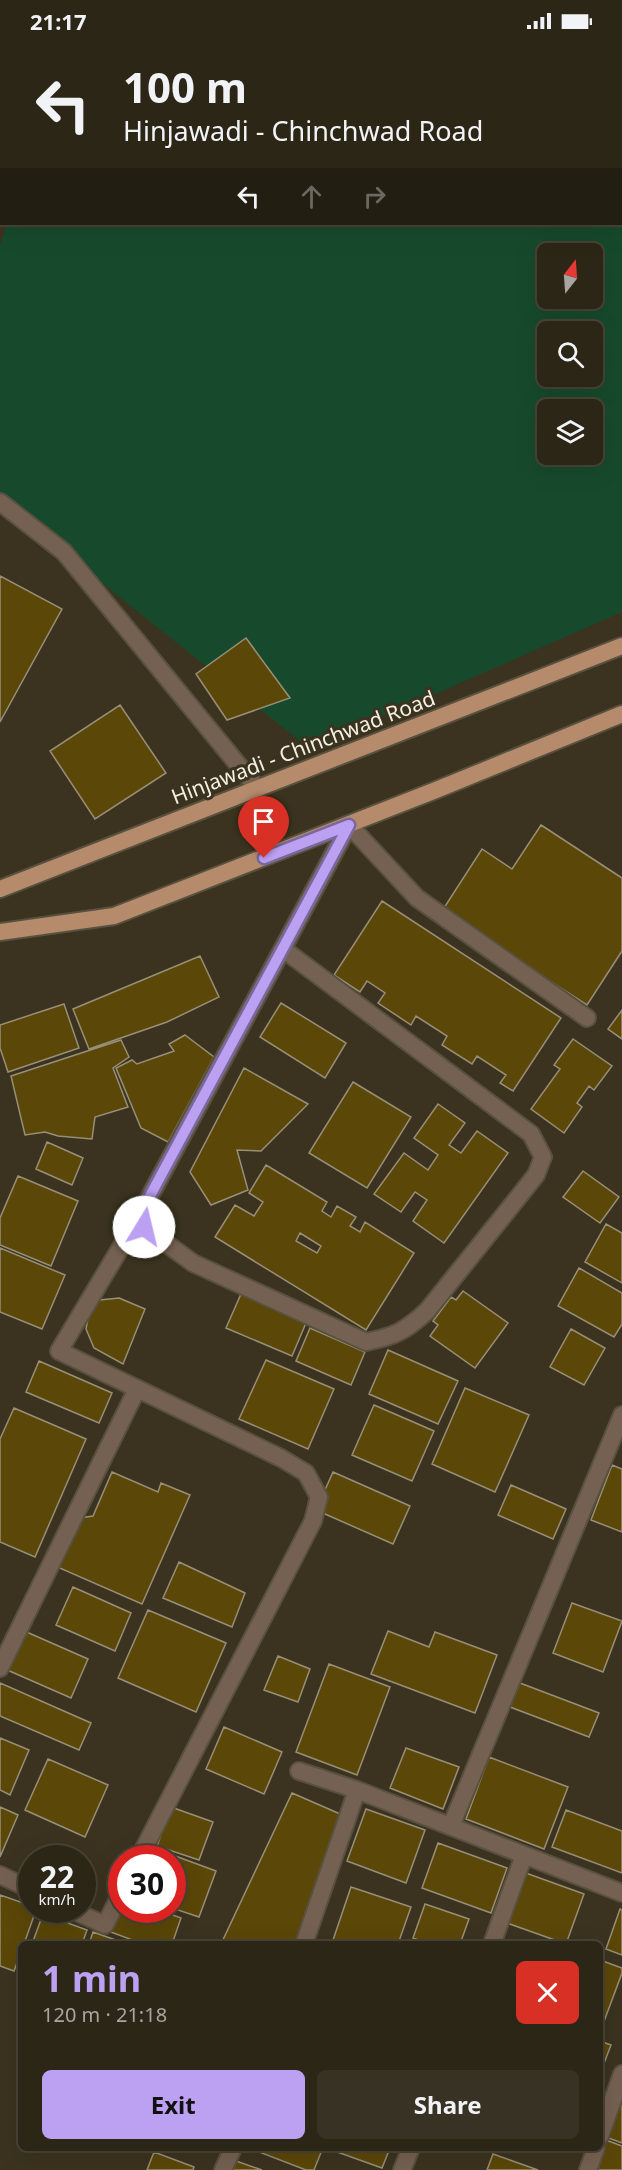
<!DOCTYPE html>
<meta charset="utf-8">
<style>
body{margin:0;font-family:"Noto Sans",sans-serif;background:#383224;color:#f1f3f6;height:100vh;display:flex;flex-direction:column;font-size:22px;white-space:nowrap}
*{box-sizing:border-box;margin:0}
p{font-size:20px;color:#a6a5a1}
.icon{flex:none;width:33px;height:33px;fill:none;stroke:currentColor;stroke-width:2;stroke-linecap:round;stroke-linejoin:round}
.map{position:relative;flex:1;overflow:hidden}
.side{position:absolute;left:18px;top:1899px;width:585px;height:210px;display:flex;flex-direction:column;background:#2c2617;border-radius:9px;box-shadow:0 6px 24px #0002,0 0 0 2px #484336}
.side>*{flex:none}
.banner{position:absolute;left:0px;top:0px;width:622px;height:183px;box-shadow:0 6px 24px #0002,0 0 0 2px #484336;background:#2c2617;color:#f1f3f6;overflow:hidden}
.needle{width:39px;rotate:17deg}
.buttons{position:absolute;left:537px;top:201px;display:grid;gap:12px}
.buttons a{display:grid;place-items:center;width:66px;height:66px;border-radius:9px;background:#2c2617;box-shadow:0 6px 24px #0002,0 0 0 2px #484336;font-size:30px}
.speed{position:absolute;left:18px;top:1803px;display:flex;gap:12px;font-size:30px;font-weight:700;text-align:center}
.speed>*{display:grid;place-content:center;width:78px;height:78px;border-radius:50%;background:#2c2617;box-shadow:0 6px 24px #0002,0 0 0 2px #484336;line-height:1}
.speed small{font-size:15px;font-weight:400}
.speed .limit{border:9px solid #d22;background:#fff;color:#111}
.pin{position:absolute;display:grid;place-items:center;width:51px;height:51px;color:#fff;margin:-62px -26px;border-radius:50% 50% 50% 0;rotate:-45deg;box-shadow:0 0 6px #0007}
.pin .icon{rotate:45deg}
.me{position:absolute;width:66px;margin:-33px;rotate:9deg;stroke-linejoin:round;filter:drop-shadow(0 0 4px #0008)}
.turn{display:flex;align-items:center;gap:21px;height:126px;padding:0 24px;font-size:27px}
.turn .icon{width:78px;height:78px;stroke-width:2.5}
.turn b{display:block;font-size:42px;line-height:51px}
.lanes{display:flex;align-items:center;height:57px;padding:0 24px;background:#0003;justify-content:center;gap:30px;direction:ltr}
.lanes .off{opacity:.35}
.round{display:grid;place-items:center;flex:none;width:63px;height:63px;border-radius:9px;background:#383224}
.overview{display:flex;align-items:center;justify-content:space-between;height:102px;padding:0 24px}
h1{font-size:36px;font-weight:700;line-height:45px;color:#bca0f2}
.button{display:flex;gap:12px;margin-top:auto;padding:12px 24px}
.button a{flex:1;height:69px;border-radius:9px;background:#bca0f2;color:#111;font-size:24px;font-weight:700;line-height:69px;text-align:center}
.button a+a{background:#383224;color:#f1f3f6}
.status{display:flex;justify-content:space-between;align-items:center;height:42px;padding:0 30px;background:#2c2617;direction:ltr}
.status svg{height:16px;fill:currentColor}
.map>svg:first-child{display:block}
</style>
<div class="status"><b>21:17</b><svg viewBox="0 0 49 12"><path d="M0 12V9h3v3zM5 12V6h3v6zM10 12V3h3v9zM15 12V0h3v12zM26 1h20v11H26zM47 4h2v5h-2z"/></svg></div>
<div class="map">
<svg width="622" height="2128" viewBox="0 0 622 2128">
<rect width="100%" height="100%" fill="#3b331f"/>
<!-- green -->
<path fill="#174a2c" fill-rule="evenodd" d="M61,0H622V570L310,707L0,460V203L7,182H621V2ZM548,212H592V256H548ZM548,290H592V334H548ZM548,368H592V412H548Z"/>
<!-- building -->
<path fill="#5b4708" stroke="#988f78" stroke-width="1.5" fill-rule="evenodd" d="M0,534L62,567L0,680Z
M246,596L290,656L227,678L196,632Z
M120,663L166,731L95,777L50,709Z
M541,783L622,836V909L587,963L442,869L482,807L512,827Z
M382,859L561,976L513,1049L500,1041L506,1033L477,1014L472,1022L442,1003L447,994L416,974L411,983L378,961L385,951L367,939L360,950L334,933Z
M200,914L219,955L167,980L89,1007L73,967Z
M281,961L346,1001L325,1036L260,995Z
M64,962L79,1006L8,1030L0,1006V983Z
M622,968V997L608,987Z
M185,993L214,1015L168,1100L141,1086L116,1026L132,1018L137,1022L174,1009L169,1002Z
M573,997L612,1024L594,1048L589,1044L577,1061L582,1065L564,1091L531,1067L560,1027L554,1023Z
M121,998L129,1015L113,1026L128,1065L95,1075L92,1097L58,1094L45,1090L25,1093L11,1034Z
M244,1026L308,1062L261,1109L237,1108L248,1148L211,1163L190,1130Z
M353,1040L411,1075L367,1146L309,1111Z
M438,1062L465,1081L449,1103L461,1111L477,1089L508,1111L444,1201L413,1179L427,1158L415,1150L401,1170L374,1152L404,1111L428,1128L438,1113L414,1096Z
M47,1100L83,1116L72,1143L36,1127Z
M266,1123L327,1160L322,1169L331,1175L337,1164L356,1175L350,1184L360,1190L365,1180L414,1211L366,1288L215,1195L235,1163L254,1174L263,1160L249,1151ZM300,1191L321,1204L317,1211L296,1199Z
M583,1129L619,1155L600,1181L563,1155Z
M18,1134L78,1159L51,1224L0,1203V1176Z
M606,1182L622,1191V1241L585,1220Z
M0,1206L65,1233L42,1287L0,1270Z
M579,1226L622,1251V1282L614,1295L558,1264Z
M463,1249L508,1281L475,1326L430,1294L438,1283L433,1279L451,1255L456,1258Z
M241,1252L306,1281L292,1314L226,1286Z
M119,1256L145,1267L123,1322L94,1306L86,1287L89,1270L100,1258Z
M310,1286L365,1310L351,1343L296,1319Z
M571,1287L605,1306L584,1343L550,1325Z
M388,1308L458,1339L438,1382L369,1352Z
M266,1318L334,1347L308,1407L239,1377Z
M39,1319L112,1351L99,1381L26,1350Z
M465,1346L529,1373L495,1450L432,1422Z
M374,1363L434,1389L412,1439L352,1413Z
M14,1366L86,1397L35,1515L0,1500V1397Z
M612,1423L622,1427V1490L591,1478Z
M112,1430L158,1450L161,1441L190,1453L142,1562L55,1524L79,1476L93,1474Z
M333,1430L410,1464L393,1502L316,1468Z
M511,1443L566,1467L553,1497L498,1473Z
M179,1520L245,1551L232,1585L163,1556Z
M73,1545L131,1571L115,1609L56,1583Z
M572,1561L622,1579L603,1630L553,1611Z
M148,1568L226,1601L196,1670L118,1636Z
M22,1588L88,1617L71,1656L5,1627Z
M388,1589L429,1605L435,1590L497,1613L475,1671L371,1632Z
M278,1614L310,1627L298,1660L264,1648Z
M329,1622L390,1645L357,1733L296,1710Z
M0,1641L91,1681L79,1708L0,1674Z
M520,1641L599,1671L589,1695L510,1665Z
M224,1685L282,1710L264,1752L206,1727Z
M0,1696L29,1708L10,1753L0,1748Z
M406,1706L459,1725L443,1767L390,1746Z
M489,1715L568,1745L544,1807L466,1777Z
M48,1717L108,1743L85,1795L25,1768Z
M292,1751L347,1775L300,1902H221Z
M0,1765L18,1773L0,1815Z
M171,1765L213,1780L199,1818L157,1804Z
M366,1767L425,1788L406,1841L347,1819Z
M566,1768L622,1789V1831L552,1805Z
M438,1801L507,1826L491,1871L422,1846Z
M151,1805L216,1829L199,1875L172,1866V1816H147Z
M523,1830L584,1852L566,1902L504,1880Z
M351,1845L411,1865L398,1902L332,1901Z
M0,1853L32,1864V1868H36L24,1902H21V1910L14,1929L0,1924Z
M122,1861V1868H159L181,1876L172,1902H143L111,1890Z
M425,1862L469,1877L460,1902H429L413,1896Z
M620,1867L622,1868V1913L606,1907Z
M43,1872L87,1888L82,1902H32Z
M93,1890L127,1902H89Z
M600,1918L622,1926V1931L603,1982L600,1981Z
M600,1999L611,2003L600,2032Z
M622,2051V2101L606,2095Z
M606,2098L622,2104V2128H595Z
M249,2106H317L322,2108L314,2128H306Z
M326,2106H390L382,2126Z
M154,2110L194,2125L193,2128H147Z
M493,2112L538,2128H487Z
M236,2119L262,2128H233Z"/>
<g fill="none" stroke-linecap="round" stroke-linejoin="round">
<defs>
<path id="service" d="M0,460L64,510L258,747"/>
<path id="minor" d="M283,907L531,1092L543,1115L536,1133L427,1269C404,1290 395,1294 366,1300L193,1221L144,1185L143,1167L349,783L417,856L587,976
M0,1626L137,1347
M299,1729L357,1748L622,1851
M451,1784L622,1373
M139,1816L313,1479L319,1455L306,1431L281,1416L59,1309L143,1168
M0,1833L32,1848
M72,1868L105,1883L122,1850
M304,1902L357,1748
M492,1902L524,1813
M600,2094L622,2032
M223,2128L233,2106
M402,2128L411,2106
M588,2128L596,2106"/>
<path id="primary" d="M0,847L622,604
M0,890L114,874L436,748L622,672"/>
</defs>
<!-- service casing -->
<use href="#service" stroke="#59513f" stroke-width="20"/>
<!-- minor casing -->
<use href="#minor" stroke="#59513f" stroke-width="20"/>
<!-- primary casing -->
<use href="#primary" stroke="#59513f" stroke-width="20"/>
<!-- service -->
<use href="#service" stroke="#756151" stroke-width="16"/>
<!-- minor -->
<use href="#minor" stroke="#756151" stroke-width="16"/>
<!-- primary -->
<use href="#primary" stroke="#b58b6c" stroke-width="16"/>
</g>
<g fill="none" stroke-linecap="round" stroke-linejoin="round">
<defs>
<path id="route" d="M144,1185L143,1167L349,783L264,816"/>
</defs>
<!-- route casing -->
<use href="#route" stroke="#7a689d" stroke-width="15"/>
<!-- route -->
<use href="#route" stroke="#bca0f2" stroke-width="10"/>
</g>
<g text-anchor="middle" dominant-baseline="central" stroke-width="6" stroke-linejoin="round" paint-order="stroke">
<!-- street labels -->
<g font-size="21" fill="#f5f0e4" stroke="#3b331f">
<text transform="translate(303 705) rotate(-21)">Hinjawadi - Chinchwad Road</text>
</g>
</g>
</svg>
<div class="buttons">
<a><svg class="needle" viewBox="-14 -14 28 28"><path d="M0-13l5 13h-10z" fill="#e53935"/><path d="M0 13l5-13h-10z" fill="#a6a5a1"/></svg></a>
<a><svg class="icon" aria-label="search" viewBox="0 0 24 24"><circle cx="10" cy="10" r="6"/><path d="M15 15l6 6"/></svg></a>
<a><svg class="icon" aria-label="layers" viewBox="0 0 24 24"><path d="M12 4l9 5-9 5-9-5zM3 14l9 5 9-5"/></svg></a>
</div>
<div class="speed"><div>22<small>km/h</small></div><div class="limit">30</div></div>
<div class="pin" style="left:264px;top:816px;background:#d93025"><svg class="icon" aria-label="arrive" viewBox="0 0 24 24"><path d="M6 21V4h12l-3 4 3 4H6"/></svg></div>
<svg class="me" style="left:144px;top:1185px" viewBox="-20 -20 40 40"><circle r="19" fill="#fff"/><path d="M0-13L10 11 0 6-10 11z" fill="#bca0f2"/></svg>
<div class="banner">
<div class="turn"><svg class="icon" aria-label="left" viewBox="0 0 24 24"><path d="M17 20v-9H6M10 6l-5 5 5 5"/></svg><div><b>100 m</b>Hinjawadi - Chinchwad Road</div></div>
<div class="lanes"><svg class="icon" aria-label="left" viewBox="0 0 24 24"><path d="M17 20v-9H6M10 6l-5 5 5 5"/></svg><svg class="icon off" aria-label="ahead" viewBox="0 0 24 24"><path d="M12 20V5M6 11l6-6 6 6"/></svg><svg class="icon off" aria-label="right" viewBox="0 0 24 24"><path d="M7 20v-9h11M14 6l5 5-5 5"/></svg></div>
</div>
<section class="side">
<div class="overview"><div><h1>1 min</h1><p>120 m · 21:18</p></div><a class="round" style="background:#d93025;color:#fff"><svg class="icon" aria-label="close" viewBox="0 0 24 24"><path d="M6 6l12 12M18 6L6 18"/></svg></a></div>
<div class="button"><a>Exit</a><a>Share</a></div>
</section>
</div>
